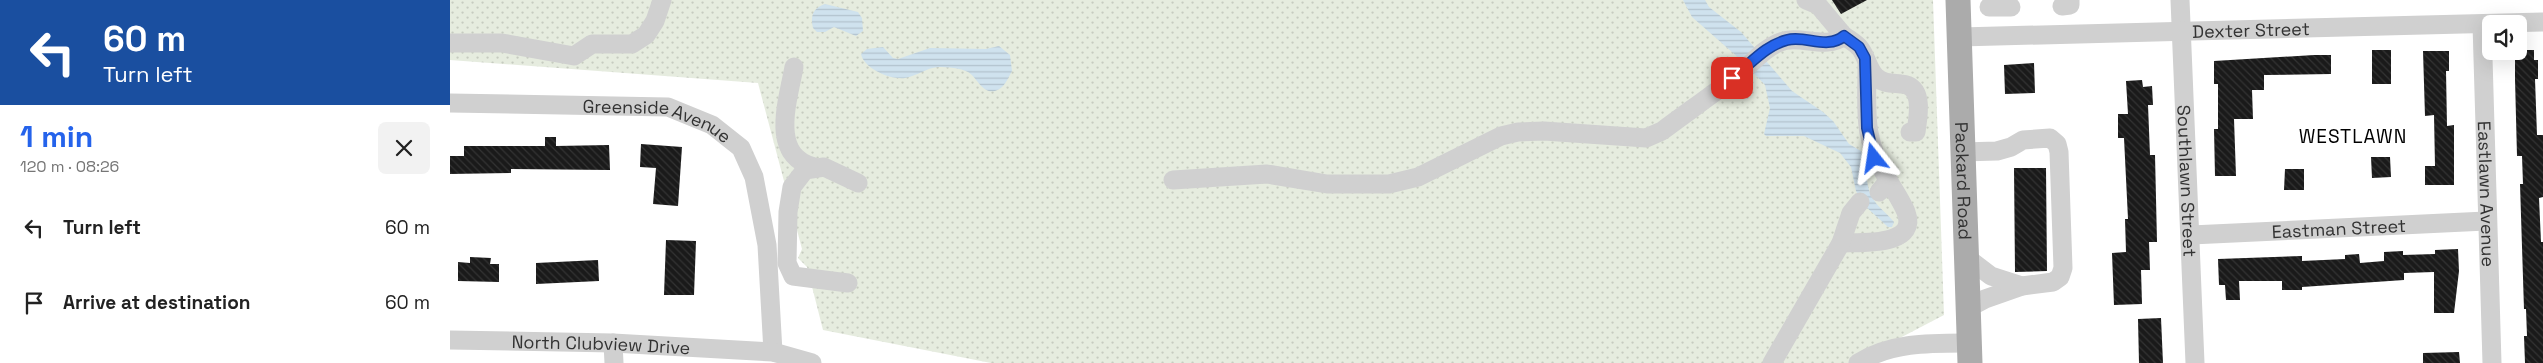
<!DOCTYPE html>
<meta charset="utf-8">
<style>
body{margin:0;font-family:"Space Grotesk",sans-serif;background:#f2f2f2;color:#222;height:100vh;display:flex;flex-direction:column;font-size:19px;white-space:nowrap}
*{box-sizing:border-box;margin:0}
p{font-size:16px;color:#767676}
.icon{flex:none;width:28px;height:28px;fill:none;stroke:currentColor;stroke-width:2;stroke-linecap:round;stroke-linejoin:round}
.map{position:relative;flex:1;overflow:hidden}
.side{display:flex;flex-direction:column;background:#fff;width:450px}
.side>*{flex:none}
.guide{background:#1a4fa0;color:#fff;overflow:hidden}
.controls{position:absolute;left:2032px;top:15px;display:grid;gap:10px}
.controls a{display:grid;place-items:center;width:45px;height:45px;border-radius:8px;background:#fff;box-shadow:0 5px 20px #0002;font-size:25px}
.pin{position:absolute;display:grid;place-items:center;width:42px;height:42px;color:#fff;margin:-21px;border-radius:10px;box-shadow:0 2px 8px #0006}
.me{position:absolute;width:55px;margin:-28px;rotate:345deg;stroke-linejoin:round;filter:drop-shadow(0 0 4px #0008)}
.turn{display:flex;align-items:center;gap:18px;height:105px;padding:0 20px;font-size:22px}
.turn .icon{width:65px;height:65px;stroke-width:2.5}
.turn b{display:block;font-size:35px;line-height:42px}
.round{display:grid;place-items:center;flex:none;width:52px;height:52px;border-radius:8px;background:#f2f2f2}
.headline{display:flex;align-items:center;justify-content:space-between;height:85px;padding:0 20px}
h1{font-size:30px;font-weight:600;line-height:38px;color:#2563eb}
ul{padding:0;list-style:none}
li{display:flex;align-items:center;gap:15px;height:75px;padding:0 20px}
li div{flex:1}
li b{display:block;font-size:19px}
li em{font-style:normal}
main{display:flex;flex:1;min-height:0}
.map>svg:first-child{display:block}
</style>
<main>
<section class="side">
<div class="guide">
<div class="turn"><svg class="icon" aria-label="left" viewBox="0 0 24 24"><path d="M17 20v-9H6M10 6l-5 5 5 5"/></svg><div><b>60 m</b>Turn left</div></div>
</div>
<div class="headline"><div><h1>1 min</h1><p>120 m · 08:26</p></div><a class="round"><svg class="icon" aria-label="close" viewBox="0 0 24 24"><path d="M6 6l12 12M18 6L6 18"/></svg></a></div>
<ul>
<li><svg class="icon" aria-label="left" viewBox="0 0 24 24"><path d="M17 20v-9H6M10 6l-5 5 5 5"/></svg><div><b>Turn left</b></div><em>60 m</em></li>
<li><svg class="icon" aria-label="arrive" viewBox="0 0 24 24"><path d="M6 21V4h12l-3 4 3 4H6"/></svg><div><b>Arrive at destination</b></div><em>60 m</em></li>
</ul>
</section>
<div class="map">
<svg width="2093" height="363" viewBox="0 0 2093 363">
<defs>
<pattern id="grass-dots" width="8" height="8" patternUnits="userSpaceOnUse" patternTransform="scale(1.25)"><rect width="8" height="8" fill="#e6ecdf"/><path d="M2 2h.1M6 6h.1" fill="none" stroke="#c6cbc0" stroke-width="1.8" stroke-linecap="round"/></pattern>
<pattern id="water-rules" width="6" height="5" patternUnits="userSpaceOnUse" patternTransform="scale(1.25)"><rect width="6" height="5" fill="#cfe2ee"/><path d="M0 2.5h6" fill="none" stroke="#b2c2cd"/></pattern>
<pattern id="building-back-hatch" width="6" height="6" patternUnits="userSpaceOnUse" patternTransform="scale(1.25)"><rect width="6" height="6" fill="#1a1a1a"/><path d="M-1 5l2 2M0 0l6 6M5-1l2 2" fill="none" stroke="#333"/></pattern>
</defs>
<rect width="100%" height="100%" fill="#fff"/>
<!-- grass -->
<path fill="url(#grass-dots)" d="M0,0H1483L1494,315L1402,363H541L373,330L357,267L348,258L352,249L308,83L0,60Z"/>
<!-- water -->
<path fill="url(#water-rules)" d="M1233,0H1255L1259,7L1291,32L1342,91L1373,112L1383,121L1399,144L1411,151C1418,164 1415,177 1419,190C1423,204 1435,211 1444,222L1442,227H1438L1414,205L1406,191L1401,167L1390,153L1354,136H1316L1314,134L1320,108L1315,85L1290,59L1242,17Z
M375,4L408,12L412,18L413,31L406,36L384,27L375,32H367L363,28C360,16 363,8 375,4Z
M549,46L560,55L562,71C558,78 554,89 545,91C532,94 527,77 518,72C511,68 497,67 488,67C476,68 467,76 455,78C441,80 414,69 411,54L417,49L433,47L443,58L448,59L480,48L536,49Z"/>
<!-- building -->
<path fill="url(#building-back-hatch)" d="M1382,0H1417L1391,14Z
M1922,50H1941V84H1922Z
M2069,50H2084V60H2088V79H2085L2087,135H2093V197L2089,198L2091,242H2093V363H2075L2074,336H2077L2076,309H2074L2070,184H2073L2072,156H2067L2065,79V51Z
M1973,51H1999V71H1996L1997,126L2004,125V185H1975V166H1985L1984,115L1975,116Z
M1864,55H1881V74L1814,75V90H1802L1803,119H1784L1786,176H1765L1764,129H1768V84H1764V61Z
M1584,63L1585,93L1555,94L1554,65Z
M1692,80L1693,87L1702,86L1703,105H1698L1700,155H1705L1707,242H1699L1700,270H1691L1692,304L1664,305L1662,253L1676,252L1675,219H1678L1674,138H1668V114H1678L1676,81Z
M95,137H106V146L159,145L160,170L61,169V173L0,174V156H14V146H95Z
M191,144L232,147L228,206L203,204L206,168L190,167Z
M1921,157H1940L1941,177L1922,178Z
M1564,168H1596L1597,271L1565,272Z
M1835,169H1854V190H1834Z
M216,240L246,241L244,295H214Z
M2008,249L2009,271L2004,313H1984V272L1954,273V280L1852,287V290H1832V281H1789L1790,300H1776L1775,285H1769L1768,259L1852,256V261L1895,259V255L1909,254L1910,263L1934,261V252L1953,251V255L1985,254V250Z
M20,257L41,258L40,264H49V282L8,281V262L20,263Z
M148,260L149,281L86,284V263Z
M1711,318L1713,363H1689L1688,319Z
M2009,352L2010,363H1973V353Z"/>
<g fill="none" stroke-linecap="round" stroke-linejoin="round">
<!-- minor -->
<g stroke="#d0d0d0" stroke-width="19">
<path id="s1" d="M1730,0L1745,363"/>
<path d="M1612,6L1620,5V0"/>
<path d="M1539,7H1561"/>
<path id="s2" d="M2032,24L2042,363"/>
<path d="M1394,36C1399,39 1405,43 1409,47C1417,56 1417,68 1426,77C1434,84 1442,83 1451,84C1475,85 1468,117 1466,132H1460"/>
<path id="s3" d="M1510,37L2093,22"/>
<path d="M0,43H52L124,56L142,44H182L196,35L205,21L212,0"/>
<path d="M1417,65C1417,110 1412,138 1437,178L1435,185L1429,192"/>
<path d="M344,67C338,101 319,155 364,167"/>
<path id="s4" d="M0,103L218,107L262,125L291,148L304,177L317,245L323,352"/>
<path d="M1512,152L1547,151L1561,147L1573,140L1600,138L1607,144L1609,152L1613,268L1610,277L1603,282L1572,286L1535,299L1518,308"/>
<path d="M723,180L817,174L877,184H939L968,177L1051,136L1068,132L1094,131L1196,138L1212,131C1240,110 1268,91 1295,69C1306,59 1314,49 1328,43C1349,33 1375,51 1394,36L1368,5L1356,0"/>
<path id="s5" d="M1741,235L2036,221"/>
<path d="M1391,243C1410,242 1469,247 1456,212C1451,200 1443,189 1437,178"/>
<path d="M1516,257L1541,276L1572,286"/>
<path d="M398,283L343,276L337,263L338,212L342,187L355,170L374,167L408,183"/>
<path id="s6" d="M0,340L163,343L323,352L362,363"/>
<path d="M163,343L164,363"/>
<path d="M1322,363L1391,243L1401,213L1410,202"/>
<path d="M1408,363C1441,342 1482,343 1520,343"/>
</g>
<!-- major -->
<path stroke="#ababab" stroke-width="25" id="s7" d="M1508,0L1520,363"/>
</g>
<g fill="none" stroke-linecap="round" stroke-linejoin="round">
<defs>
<path id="route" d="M1282,78C1300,65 1314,46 1337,40C1356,35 1377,50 1394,36L1409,47L1415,58L1417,128L1424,158"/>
</defs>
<!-- route casing -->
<use href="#route" stroke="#184099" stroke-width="12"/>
<!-- route -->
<use href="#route" stroke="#2563eb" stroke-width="9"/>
</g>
<g text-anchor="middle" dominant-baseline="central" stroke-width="5" stroke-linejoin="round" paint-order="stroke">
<!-- street labels -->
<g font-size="18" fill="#333" stroke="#fff">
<text stroke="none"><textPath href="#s3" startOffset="291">Dexter Street</textPath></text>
<text stroke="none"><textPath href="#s4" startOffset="210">Greenside Avenue</textPath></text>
<text stroke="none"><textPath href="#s1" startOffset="181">Southlawn Street</textPath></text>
<text stroke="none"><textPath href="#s7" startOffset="181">Packard Road</textPath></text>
<text stroke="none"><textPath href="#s2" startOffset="170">Eastlawn Avenue</textPath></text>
<text stroke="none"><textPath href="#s5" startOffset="148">Eastman Street</textPath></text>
<text stroke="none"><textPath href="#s6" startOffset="151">North Clubview Drive</textPath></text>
</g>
<!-- neighbourhood labels -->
<g font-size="19" letter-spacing="1" fill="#000" stroke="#fff">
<text x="1903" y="136">WESTLAWN</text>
</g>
</g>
</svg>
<div class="controls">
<a><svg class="icon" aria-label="sound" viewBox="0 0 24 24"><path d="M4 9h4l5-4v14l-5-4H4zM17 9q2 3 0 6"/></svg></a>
</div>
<div class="pin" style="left:1282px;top:78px;background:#d93025"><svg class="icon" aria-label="arrive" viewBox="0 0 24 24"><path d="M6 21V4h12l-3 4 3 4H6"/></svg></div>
<svg class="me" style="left:1424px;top:158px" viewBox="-20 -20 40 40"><path d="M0-17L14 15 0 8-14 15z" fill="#2563eb" stroke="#fff" stroke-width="4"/></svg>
</div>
</main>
